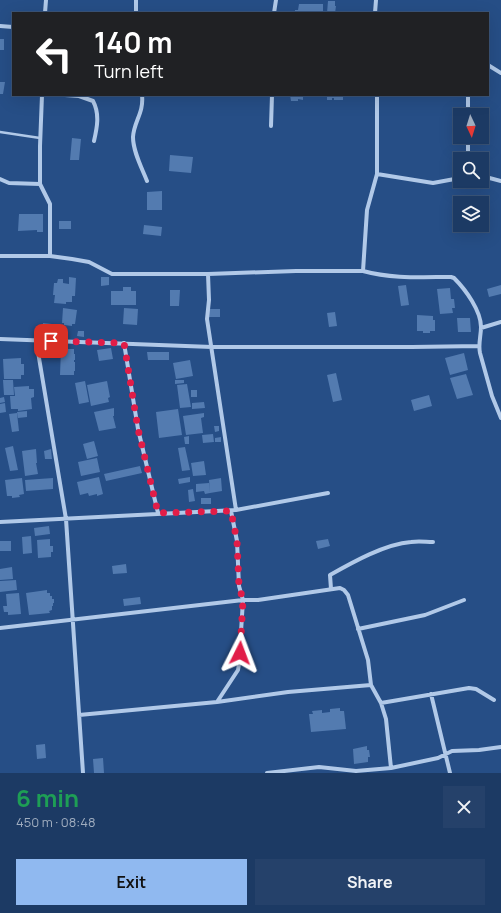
<!DOCTYPE html>
<meta charset="utf-8">
<style>
body{margin:0;font-family:Manrope,sans-serif;background:#25416a;color:#f1f3f6;height:100vh;display:flex;flex-direction:column;font-size:15px;white-space:nowrap}
*{box-sizing:border-box;margin:0}
p{font-size:13px;color:#a0adbf}
.icon{flex:none;width:22px;height:22px;fill:none;stroke:currentColor;stroke-width:2;stroke-linecap:round;stroke-linejoin:round}
.map{position:relative;height:773px;overflow:hidden}
.drawer{display:flex;flex-direction:column;background:#1c3a64;flex:1}
.drawer>*{flex:none}
.guide{position:absolute;left:12px;top:12px;width:477px;height:84px;border-radius:0px;box-shadow:0 4px 16px #0002,0 0 0 1px #3a5478;background:#202124;color:#fff;overflow:hidden}
.needle{width:26px;rotate:176deg}
.fabs{position:absolute;left:453px;top:108px;display:grid;gap:8px}
.fabs a{display:grid;place-items:center;width:36px;height:36px;border-radius:0px;background:#1c3a64;box-shadow:0 4px 16px #0002,0 0 0 1px #3a5478;font-size:20px}
.pin{position:absolute;display:grid;place-items:center;width:34px;height:34px;color:#fff;margin:-17px;border-radius:8px;box-shadow:0 2px 6px #0006}
.me{position:absolute;width:44px;margin:-22px;rotate:3deg;stroke-linejoin:round;filter:drop-shadow(0 0 3px #0008)}
.turn{display:flex;align-items:center;gap:14px;height:84px;padding:0 16px;font-size:18px}
.turn .icon{width:52px;height:52px;stroke-width:2.5}
.turn b{display:block;font-size:28px;line-height:34px}
.round{display:grid;place-items:center;flex:none;width:42px;height:42px;border-radius:0px;background:#25416a}
.head{display:flex;align-items:center;justify-content:space-between;height:68px;padding:0 16px}
h1{font-size:24px;font-weight:700;line-height:30px;color:#1e9e55}
.action{display:flex;gap:8px;margin-top:auto;padding:8px 16px}
.action a{flex:1;height:46px;border-radius:0px;background:#90b9f0;color:#111;font-size:16px;font-weight:700;line-height:46px;text-align:center}
.action a+a{background:#25416a;color:#f1f3f6}
.map>svg:first-child{display:block}
</style>
<div class="map">
<svg width="501" height="773" viewBox="0 0 501 773">
<rect width="100%" height="100%" fill="#264e86"/>
<!-- building -->
<path fill="#537bb0" d="M328,1H335V6H336L335,13H327Z
M299,4H323V13H295V10H298Z
M0,39H4V50H0Z
M0,82H5L3,94H0Z
M290,95H303V100L298,99V101H291Z
M327,95H343V100H334V98H332V100H327Z
M72,138L81,139L79,160H70Z
M170,155L193,157L191,173L169,171Z
M162,191V210H147V192Z
M19,214H43V232H37V230L18,231Z
M59,221H71V229H59Z
M144,225L162,227L161,236L143,234Z
M69,277L76,278L75,296H72V302H66V304L54,303L55,295H53L54,283H57L58,279H63V283L69,284Z
M101,277H109V285L101,286Z
M406,285L409,305L401,306L398,286Z
M501,285V294L489,297L487,289Z
M123,287H131V291H136V305H111V291H123Z
M450,288L451,299H454L455,308H452L453,313L440,314L437,289Z
M170,290H180L179,306H170Z
M63,308L77,310L75,324H72V326L64,325V323H62Z
M124,308L138,309L137,325L123,324Z
M209,309H220V317H209Z
M335,312L337,326L329,327L327,313Z
M417,315L433,316V320H435V331H430V333H423V331H417Z
M457,318H470L471,332H458Z
M43,323L52,324L51,336H42Z
M54,324H60L61,335L54,336Z
M78,331H84V337L77,336Z
M111,348L113,359L99,361L97,350Z
M61,349H74V354H75V360H74V362H75V371H74V375H60Z
M147,352H169V360H148Z
M464,353L468,370L450,375L445,358Z
M21,358V364H24V375H21V379H4L3,359Z
M190,360L193,376L176,379L173,363Z
M336,373L342,400L333,402L327,375Z
M466,374L473,395L457,399L450,378Z
M3,380H13L14,395H4Z
M175,380H184V383L175,384Z
M85,381L89,402L79,404L75,383Z
M107,381L110,397L108,398L109,402L91,406L87,385Z
M187,384L191,407L180,408L177,385Z
M29,386V389H34V397L31,398L32,409L18,411V409H11L10,396H15L14,387Z
M191,390H197V397H191Z
M429,395L432,406L414,411L411,400Z
M4,397L5,402L0,403V398Z
M204,402L205,408L192,409V403Z
M5,403L6,412L0,413V404Z
M114,408V416H113L116,428L99,431L94,412Z
M178,409L182,435L159,438L156,412Z
M27,411V417L18,418L17,412Z
M17,413L19,431L12,432L9,414Z
M204,413V417L201,418L203,433L186,435L183,416Z
M214,426H219V431L215,432Z
M213,434L214,442L203,443L202,435Z
M189,436V444H185L184,437Z
M221,437V442H215V438Z
M94,441L98,456L87,459L83,444Z
M13,446L18,470L10,471L5,448Z
M185,447L190,470L182,471L178,448Z
M36,449L37,463H36L38,474L25,476L22,451Z
M51,449L52,459H45L44,451Z
M97,458L100,472L81,476L78,462Z
M204,461L206,475L193,476L191,463Z
M140,466L142,473L106,481L104,474Z
M99,477L103,494L97,496V494L89,496L88,493L80,495L77,482Z
M190,477V482L179,484L178,479Z
M22,478L24,494L19,495L20,497L12,498V496H7L5,480Z
M53,478V489L26,491L25,480Z
M221,478L222,491L210,493L209,480Z
M209,483L210,493L205,494L204,491L196,492V484Z
M193,489L195,501L189,502L188,490Z
M201,498H211V504H201Z
M49,526L50,534L35,536L34,528Z
M31,536L32,553L23,554L22,537Z
M50,539V546H53V552H51V557L38,558L37,540Z
M328,539L330,546L318,549L316,541Z
M0,541H11V551H0Z
M126,564L127,573L113,574L112,566Z
M12,567L13,579L0,580V569Z
M16,580L17,590L0,592V581Z
M47,590V593H50V596H52V599H54V603H53V606H52V610L49,611L50,613L29,615L26,593Z
M19,593L21,614L8,615V612H4L3,606H7L6,594Z
M140,597L141,604L124,606L123,599Z
M340,708V711H344L346,729L311,732L309,714H313L312,711L322,710V713L330,712V709Z
M45,744L46,758L37,759L36,745Z
M367,746V750H369L370,757H368V762L354,764L353,749Z
M103,758L104,773H94L93,759Z"/>
<g fill="none" stroke-linecap="round" stroke-linejoin="round">
<!-- lane -->
<path stroke="#b1c9e8" stroke-width="2.5" d="M0,132L40,138"/>
<!-- street -->
<path stroke="#b1c9e8" stroke-width="4" d="M136,0V13
M45,13L46,0
M274,13L276,0
M375,13L376,0
M0,26L13,27
M488,65L501,73
M42,95L40,146V184L50,204V256
M65,95L79,96L93,101C100,114 97,128 94,141
M142,95C144,113 134,121 133,137C133,152 142,168 147,181
M468,115V95
M271,126L272,95
M468,159V137
M377,174L433,183L460,178
M482,176L501,181
M0,179L9,183L40,184
M0,256H50L72,259L89,262L112,274H208L209,300L207,319L236,510L0,522
M363,271L367,210L377,174V95
M208,274L296,271H363C392,279 422,277 451,277L454,278C466,290 481,311 481,327C481,336 478,344 480,353L492,396L501,418
M481,328L501,322
M0,339L212,347H412L479,346
M36,340L66,519L83,773
M124,343L138,429L158,513
M236,510L328,493
M331,589L330,575C353,562 385,544 411,542C419,541 426,542 433,542
M0,628L243,600H258L340,588L344,590L348,595L368,660L371,685L381,703L386,719L391,768
M358,629L425,615L464,600
M431,694L450,773
M217,702L238,670L239,664L243,600L239,586L237,541L231,511
M381,703L469,688L476,689L494,700
M79,715L217,702L288,692L371,685
M267,773L319,767L356,771L391,768L438,758L452,751L479,750L501,747"/>
</g>
<g fill="none" stroke-linecap="round" stroke-linejoin="round">
<!-- route -->
<path stroke="#e11d48" stroke-width="7" stroke-dasharray="0 12.6" d="M51,341L124,343L138,429L158,513L231,511L237,541L239,586L243,600L240,653"/>
</g>
</svg>
<div class="fabs">
<a><svg class="needle" viewBox="-14 -14 28 28"><path d="M0-13l5 13h-10z" fill="#e53935"/><path d="M0 13l5-13h-10z" fill="#a0adbf"/></svg></a>
<a><svg class="icon" aria-label="search" viewBox="0 0 24 24"><circle cx="10" cy="10" r="6"/><path d="M15 15l6 6"/></svg></a>
<a><svg class="icon" aria-label="layers" viewBox="0 0 24 24"><path d="M12 4l9 5-9 5-9-5zM3 14l9 5 9-5"/></svg></a>
</div>
<div class="pin" style="left:51px;top:341px;background:#d93025"><svg class="icon" aria-label="arrive" viewBox="0 0 24 24"><path d="M6 21V4h12l-3 4 3 4H6"/></svg></div>
<svg class="me" style="left:240px;top:653px" viewBox="-20 -20 40 40"><path d="M0-17L14 15 0 8-14 15z" fill="#e11d48" stroke="#fff" stroke-width="4"/></svg>
<div class="guide">
<div class="turn"><svg class="icon" aria-label="left" viewBox="0 0 24 24"><path d="M17 20v-9H6M10 6l-5 5 5 5"/></svg><div><b>140 m</b>Turn left</div></div>
</div>
</div>
<section class="drawer">
<div class="head"><div><h1>6 min</h1><p>450 m · 08:48</p></div><a class="round"><svg class="icon" aria-label="close" viewBox="0 0 24 24"><path d="M6 6l12 12M18 6L6 18"/></svg></a></div>
<div class="action"><a>Exit</a><a>Share</a></div>
</section>
